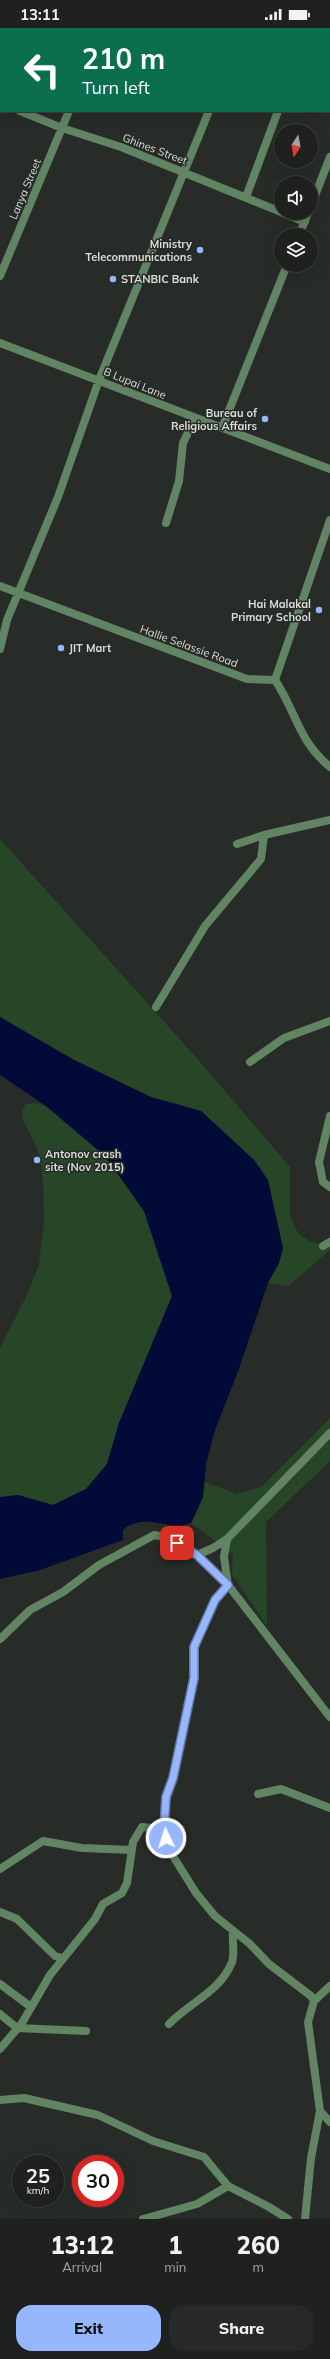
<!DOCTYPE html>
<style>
body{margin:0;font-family:Mulish,sans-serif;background:#262927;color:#f1f3f6;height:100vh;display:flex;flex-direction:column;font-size:15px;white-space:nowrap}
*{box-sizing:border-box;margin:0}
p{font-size:13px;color:#a1a3a4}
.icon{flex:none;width:22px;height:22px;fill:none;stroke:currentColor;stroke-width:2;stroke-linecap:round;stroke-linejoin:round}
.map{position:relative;height:2191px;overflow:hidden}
.details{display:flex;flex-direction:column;background:#1e211e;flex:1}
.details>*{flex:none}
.guide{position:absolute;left:0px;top:0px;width:330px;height:84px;box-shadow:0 4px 16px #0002,0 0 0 1px #3c3e3c;background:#0b6e4f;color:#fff;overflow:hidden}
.needle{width:26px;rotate:191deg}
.tools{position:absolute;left:274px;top:96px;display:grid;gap:8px}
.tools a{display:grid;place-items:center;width:44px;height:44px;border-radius:50%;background:#1e211e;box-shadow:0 4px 16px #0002,0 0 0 1px #3c3e3c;font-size:20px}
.speed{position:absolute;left:12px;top:2127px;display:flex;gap:8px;font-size:20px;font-weight:700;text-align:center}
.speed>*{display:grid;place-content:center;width:52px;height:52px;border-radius:50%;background:#1e211e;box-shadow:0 4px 16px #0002,0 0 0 1px #3c3e3c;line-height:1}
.speed small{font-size:10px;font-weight:400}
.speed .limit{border:6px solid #d22;background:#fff;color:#111}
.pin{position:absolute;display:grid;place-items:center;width:34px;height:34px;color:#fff;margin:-17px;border-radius:8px;box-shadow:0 2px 6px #0006}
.me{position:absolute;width:44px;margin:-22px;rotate:356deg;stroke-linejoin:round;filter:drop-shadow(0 0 3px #0008)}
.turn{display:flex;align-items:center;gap:14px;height:84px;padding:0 16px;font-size:18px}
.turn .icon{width:52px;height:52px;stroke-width:2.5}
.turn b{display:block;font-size:28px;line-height:34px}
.eta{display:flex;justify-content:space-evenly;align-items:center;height:68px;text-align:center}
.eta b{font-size:24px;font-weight:800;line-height:28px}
.button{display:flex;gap:8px;margin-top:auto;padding:8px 16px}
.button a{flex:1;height:46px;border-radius:16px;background:#96b6fd;color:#111;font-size:16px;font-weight:800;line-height:46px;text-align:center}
.button a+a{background:#262927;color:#f1f3f6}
.status{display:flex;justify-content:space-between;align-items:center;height:28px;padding:0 20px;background:#1e211e;direction:ltr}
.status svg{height:11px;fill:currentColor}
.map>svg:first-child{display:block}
</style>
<div class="status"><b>13:11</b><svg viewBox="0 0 49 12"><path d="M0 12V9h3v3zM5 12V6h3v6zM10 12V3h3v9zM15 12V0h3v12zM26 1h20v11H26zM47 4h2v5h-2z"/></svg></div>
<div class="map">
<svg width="330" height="2191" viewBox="0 0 330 2191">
<rect width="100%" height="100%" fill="#282c28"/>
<!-- green -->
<path fill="#274628" d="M0,811L202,1036L290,1139V1188L298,1205L310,1214L330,1219V1222L288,1258L268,1255L279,1235L283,1220L268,1152L254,1132L201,1083L151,1069L74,1032L0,989Z
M34,1075L46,1078L105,1128L144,1183L172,1268L119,1395L107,1436L86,1461L53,1477L18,1467L0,1469V1320L25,1271L39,1237L44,1193L43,1154L39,1125L22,1089L23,1080L26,1076Z
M330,1390V1433L266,1494L267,1598L232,1546L233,1526L191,1495L198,1483L205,1454L237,1466L261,1459Z"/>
<!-- water -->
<path fill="#020b37" d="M0,989L74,1032L151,1069L201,1083L254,1132L268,1152L283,1220L279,1235L268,1255L239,1341L215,1402L206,1436L203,1469L191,1495C169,1504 144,1483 123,1502V1512L40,1542L0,1551V1469L18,1467L53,1477L86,1461L107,1436L119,1395L172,1268L144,1183L105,1128L46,1078L0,1047Z"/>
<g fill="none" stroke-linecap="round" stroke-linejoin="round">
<!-- street -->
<path stroke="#618562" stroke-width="8" d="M99,1L100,0
M243,1V0
M308,1L309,0
M0,75H1
M20,83L62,100L121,119L281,184
M246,169L278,83
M311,178L330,129
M283,185L305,194
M299,207L308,185
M0,248L69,83
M0,315L330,441
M222,400L287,237
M166,495L179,453L183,415L195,390
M0,558L247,651L275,652C296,683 298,713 330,739
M0,621L7,592L58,469L99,352L209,83
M275,652L330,492
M264,807L330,792
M156,979L205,898L261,831L264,807L237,816
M250,1034L284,1010L330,993
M330,1088L319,1134L323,1154L330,1159
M323,1218L330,1214
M227,1511L224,1529L228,1557L330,1689
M197,1527L213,1520L227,1511L330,1405
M0,1611L30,1582L63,1564L99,1537L154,1507L170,1510L197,1527L228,1557L215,1571L194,1619V1650L173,1750L166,1769L164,1801L168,1820L196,1865L215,1888L250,1916L269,1936L311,1968L314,1973L308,1994L320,2083L330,2094
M258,1766L281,1761L330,1780
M0,1841L43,1813L82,1820L132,1822
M0,1884L17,1891L55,1928L62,1930
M0,1956L31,1979
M314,1973L330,1958
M0,1986L17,2000L86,2003
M169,1996C189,1975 221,1963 232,1934C235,1926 232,1912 233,1903
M0,2021L22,1995L50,1947L95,1891L103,1876L122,1865L127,1855L133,1814L142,1799L164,1801
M0,2072L24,2070L98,2087L153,2113L204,2129L228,2158L269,2179L288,2191
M143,2191L197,2176L228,2158
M305,2191L311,2130L320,2083"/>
</g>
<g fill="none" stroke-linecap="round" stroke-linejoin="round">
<defs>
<path id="route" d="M166,1810L164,1801L166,1769L173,1750L194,1650V1619L215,1572L228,1557L197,1527L177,1515"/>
</defs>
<!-- route casing -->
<use href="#route" stroke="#6276a4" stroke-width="10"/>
<!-- route -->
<use href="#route" stroke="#96b6fd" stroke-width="7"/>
</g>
<!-- markers -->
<g fill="#96b6fd" stroke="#282c28" stroke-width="1.5">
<circle cx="200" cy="222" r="4"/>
<circle cx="113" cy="251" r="4"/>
<circle cx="265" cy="391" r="4"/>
<circle cx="319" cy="582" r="4"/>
<circle cx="61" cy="620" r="4"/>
<circle cx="37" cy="1132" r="4"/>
</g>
<g text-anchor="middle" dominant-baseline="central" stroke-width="3" stroke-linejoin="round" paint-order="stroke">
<!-- street labels -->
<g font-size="11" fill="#dadcda" stroke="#282c28">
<text transform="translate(155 121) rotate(21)">Ghines Street</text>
<text transform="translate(25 161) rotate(-67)">Lanya Street</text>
<text transform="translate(135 355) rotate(22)">B Lupai Lane</text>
<text transform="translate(189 618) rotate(20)">Hallie Selassie Road</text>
</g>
<!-- poi labels -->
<g font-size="11" font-weight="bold" fill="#dadcda" stroke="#282c28" text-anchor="end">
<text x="192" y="216">Ministry<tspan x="192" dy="13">Telecommunications</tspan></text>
<text x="121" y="251" text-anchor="start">STANBIC Bank</text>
<text x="257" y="385">Bureau of<tspan x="257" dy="13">Religious Affairs</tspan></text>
<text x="311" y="576">Hai Malakal<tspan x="311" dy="13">Primary School</tspan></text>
<text x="69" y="620" text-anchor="start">JIT Mart</text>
<text x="45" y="1126" text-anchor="start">Antonov crash<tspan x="45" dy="13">site (Nov 2015)</tspan></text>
</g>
</g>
</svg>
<div class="tools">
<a><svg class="needle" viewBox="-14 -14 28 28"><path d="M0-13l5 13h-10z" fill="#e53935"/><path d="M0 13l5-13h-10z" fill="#a1a3a4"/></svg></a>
<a><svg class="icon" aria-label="sound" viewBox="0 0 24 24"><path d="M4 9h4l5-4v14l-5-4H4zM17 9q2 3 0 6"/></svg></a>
<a><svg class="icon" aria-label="layers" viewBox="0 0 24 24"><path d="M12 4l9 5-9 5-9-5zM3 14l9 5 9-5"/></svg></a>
</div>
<div class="speed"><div>25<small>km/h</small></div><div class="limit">30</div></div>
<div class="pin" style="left:177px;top:1515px;background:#d93025"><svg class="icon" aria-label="arrive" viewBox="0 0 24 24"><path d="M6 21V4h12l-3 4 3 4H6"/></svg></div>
<svg class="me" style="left:166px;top:1810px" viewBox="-20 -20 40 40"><circle r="17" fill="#96b6fd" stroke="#fff" stroke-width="3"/><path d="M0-11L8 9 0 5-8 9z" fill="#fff"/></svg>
<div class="guide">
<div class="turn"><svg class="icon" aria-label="left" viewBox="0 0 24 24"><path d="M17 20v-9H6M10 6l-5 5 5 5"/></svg><div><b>210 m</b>Turn left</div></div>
</div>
</div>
<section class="details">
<div class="eta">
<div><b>13:12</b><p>Arrival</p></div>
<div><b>1</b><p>min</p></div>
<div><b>260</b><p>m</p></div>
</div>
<div class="button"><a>Exit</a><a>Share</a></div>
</section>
